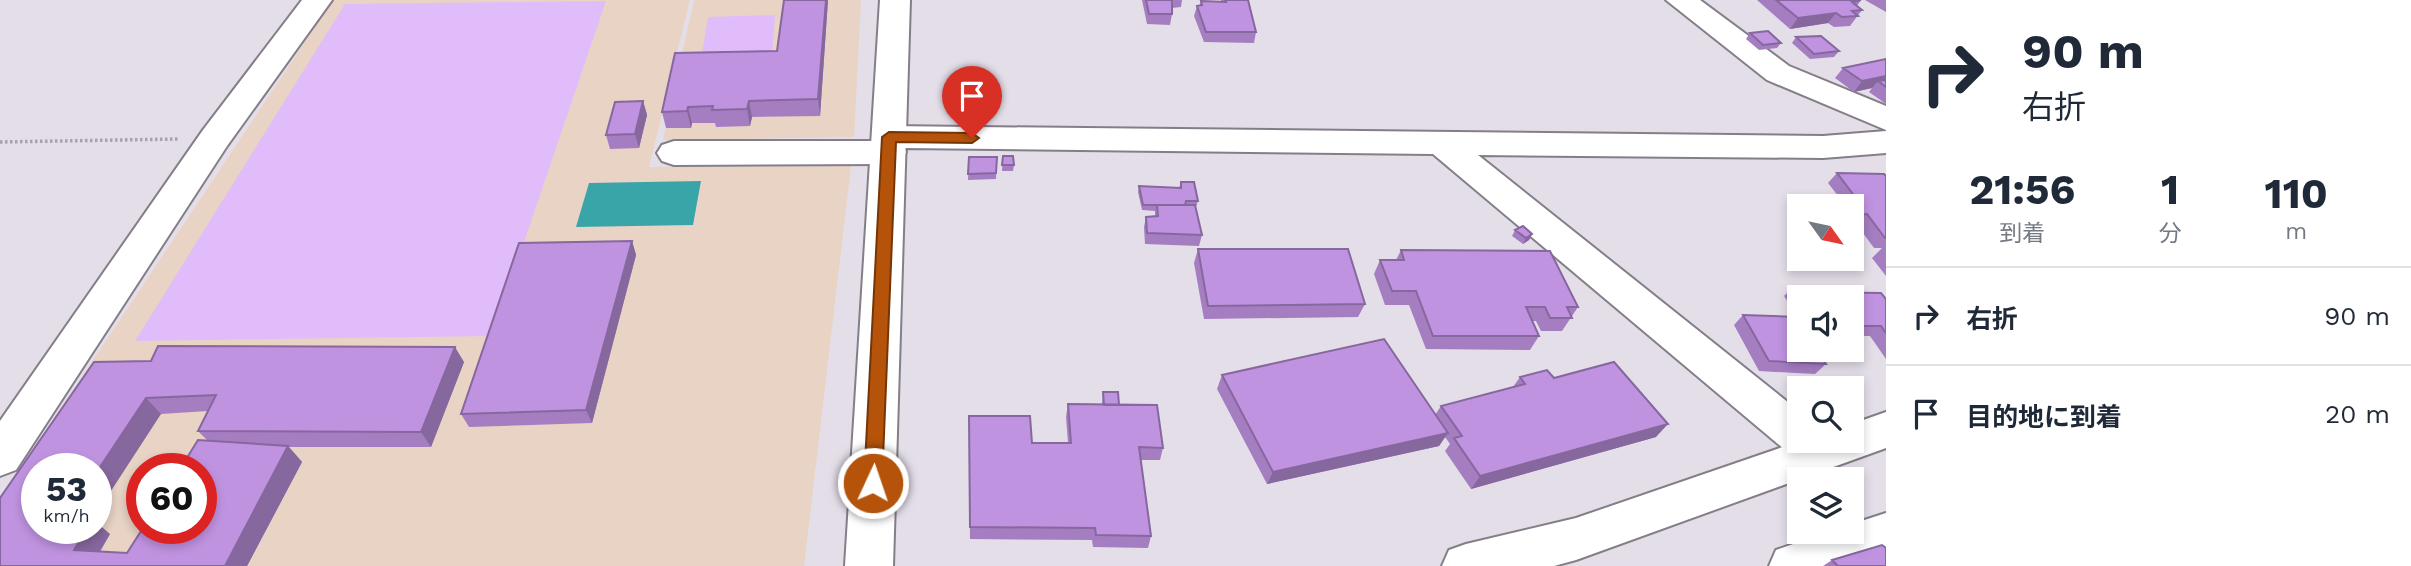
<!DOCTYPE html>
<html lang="ja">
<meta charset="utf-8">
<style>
body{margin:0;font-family:"Work Sans","Noto Sans JP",sans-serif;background:#f6f6f7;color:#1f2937;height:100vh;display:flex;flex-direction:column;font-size:26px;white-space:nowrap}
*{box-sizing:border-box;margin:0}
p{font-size:23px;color:#747a83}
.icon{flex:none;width:38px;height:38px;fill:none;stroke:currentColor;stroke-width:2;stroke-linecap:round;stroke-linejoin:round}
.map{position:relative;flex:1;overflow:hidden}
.details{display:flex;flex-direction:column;background:#fff;width:525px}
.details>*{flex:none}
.guide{background:#fff;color:#1f2937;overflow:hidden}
.needle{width:46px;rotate:123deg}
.controls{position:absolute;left:1787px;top:194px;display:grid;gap:14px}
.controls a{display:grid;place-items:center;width:77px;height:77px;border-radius:0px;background:#fff;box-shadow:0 4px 10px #0003;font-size:35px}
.speed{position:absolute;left:21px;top:453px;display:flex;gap:14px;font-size:35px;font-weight:700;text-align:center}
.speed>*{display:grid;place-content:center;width:91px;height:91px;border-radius:50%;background:#fff;box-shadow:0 4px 10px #0003;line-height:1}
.speed small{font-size:18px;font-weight:400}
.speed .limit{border:10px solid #d22;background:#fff;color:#111}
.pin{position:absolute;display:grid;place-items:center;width:60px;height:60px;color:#fff;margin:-72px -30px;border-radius:50% 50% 50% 0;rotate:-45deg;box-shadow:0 0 7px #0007}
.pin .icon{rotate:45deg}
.me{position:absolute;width:77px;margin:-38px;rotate:3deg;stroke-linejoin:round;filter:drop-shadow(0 0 5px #0008)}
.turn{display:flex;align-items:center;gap:24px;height:147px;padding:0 21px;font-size:32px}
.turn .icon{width:91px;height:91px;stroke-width:2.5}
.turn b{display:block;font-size:49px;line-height:60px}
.eta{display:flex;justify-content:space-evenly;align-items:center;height:119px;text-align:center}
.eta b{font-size:42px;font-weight:700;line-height:49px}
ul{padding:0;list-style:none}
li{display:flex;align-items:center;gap:21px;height:98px;padding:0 21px;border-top:2px solid #e0e1e3}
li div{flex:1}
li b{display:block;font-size:26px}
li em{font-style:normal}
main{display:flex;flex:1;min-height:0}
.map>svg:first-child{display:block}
</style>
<main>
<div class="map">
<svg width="1886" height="566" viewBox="0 0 1886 566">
<rect width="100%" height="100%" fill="#e4dee9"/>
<!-- education -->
<path fill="#e8d3c5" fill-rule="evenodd" d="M333,0H690L649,167L851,166L804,566H0V500ZM37,469H96V528H37ZM142,469H201V528H142Z
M694,0H861L854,137L663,140Z"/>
<!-- green -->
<path fill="#e0bdfa" d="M606,1L492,336L135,341L345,4Z
M775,15L772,56L701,59L708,17Z"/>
<!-- water -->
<path fill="#3aa5a9" d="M701,181L693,225L576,227L589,183Z"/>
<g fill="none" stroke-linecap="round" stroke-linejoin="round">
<defs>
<path id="minor" d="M302,0H332L227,146L16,470L0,476V421L203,130Z
M1666,0H1700L1789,66L1886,106V130L1767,80Z
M889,126L1823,136L1886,131V153L1823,158L1478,155L1799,411V441H1818L1814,449L1799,454L1784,449L1433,154L904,148L906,152L901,160L889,164L674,165L662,161L657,153L662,145L674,141H874L872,137L877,129Z
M1886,513V555L1856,566H1769L1776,550L1828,532H1852V524Z"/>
<path id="major" d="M880,0H910L893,566H845Z
M1886,412V448L1576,560L1554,566H1442L1449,550L1466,544L1576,518L1800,441H1852V424Z"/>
</defs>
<!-- minor casing -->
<use href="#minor" stroke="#847e88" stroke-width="4"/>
<!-- major casing -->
<use href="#major" stroke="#847e88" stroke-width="4"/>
<!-- path -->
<path stroke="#a6a1aa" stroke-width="3.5" stroke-dasharray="2.5 2.5" stroke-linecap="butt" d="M0,142L178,139"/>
<!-- minor -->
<use href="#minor" fill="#fff" fill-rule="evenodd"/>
<!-- major -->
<use href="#major" fill="#fff" fill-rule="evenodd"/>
</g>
<!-- wall -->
<path fill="#a57ec2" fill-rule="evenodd" d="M784,0H828L820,116L752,117L750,126L716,127L715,123H692L691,128H666L662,112L777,51Z
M1142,0H1182L1181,7L1172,8V14L1170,25L1147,24Z
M1221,0H1225L1256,32L1254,43L1204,42L1194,16L1197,6L1200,5L1201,1L1221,2Z
M1757,0H1861L1857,6L1862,10L1850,26L1834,27L1828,23L1790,29Z
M1865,0H1886V12Z
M1750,33L1781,43L1777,48L1759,50L1746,39Z
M1796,37L1839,51L1834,57L1810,59L1792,43Z
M1886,59V104L1869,92L1872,88L1854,92L1835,78L1843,68Z
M643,101L647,115L639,148L610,149L606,135Z
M1003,156L1014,165L1013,171H1002Z
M969,157H997L996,179L968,180Z
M1837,173L1886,176V276L1872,258L1882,248H1874L1857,225H1852V206H1837L1842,201L1828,183Z
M1181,182L1198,201L1196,207H1195L1202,235L1199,246L1145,244L1144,227L1146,217H1155V211L1142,210L1138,192L1139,186L1179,188Z
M1515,230L1532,234L1529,240L1523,244L1512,236Z
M632,241L636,255L592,423L469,427L461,414Z
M1198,249L1365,304L1358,317L1204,319L1194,263Z
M1401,250L1578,307L1562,331H1541L1536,321H1532L1539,336L1530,350L1426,349L1409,305H1385L1374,274L1380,260H1396Z
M1794,286L1814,292L1886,299V359L1870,336H1852V298H1799V319L1784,296Z
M1743,315L1826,364L1815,374L1759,371L1734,325Z
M151,361L464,362L431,447H289L302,462L247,566H0ZM208,411L198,431L208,441L127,553L100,552L110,534L37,528L161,414Z
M1222,375L1435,415L1441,406L1513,387L1520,377L1554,378L1656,437L1471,489L1445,451L1450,444L1445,437L1439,446L1267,484L1217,389Z
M1103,392L1119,405L1163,448L1160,460H1141L1151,536L1148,548L1093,547L1092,540L970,539L969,416L1032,443H1068L1066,417L1068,404L1102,405Z
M1832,560L1886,566H1823Z"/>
<!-- shaded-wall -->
<path fill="#86679e" d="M826,0H828L820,116L818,99Z
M1836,13L1828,23L1790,29L1798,18Z
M1886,76V84L1878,81L1872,88L1854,92L1862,81Z
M643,101L647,115L639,148L635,134Z
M749,101L752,117L750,126L747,109Z
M688,107L692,123L691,128L687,111Z
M1532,234L1529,240L1523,244L1526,238Z
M632,241L636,255L592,423L586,410Z
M455,347L464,362L431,447L421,432Z
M146,398L161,414L96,514V473Z
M1668,424L1656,437L1471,489L1480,476Z
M1448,433L1439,446L1267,484L1273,472Z
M288,446L302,462L247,566H225Z
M96,522L110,534L92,564L74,550L80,528H96Z"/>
<!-- building -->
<path fill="#c093e1" stroke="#86679e" stroke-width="2" d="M784,0H826L818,99L749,101L747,109L712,110L713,106L688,107L687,111L662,112L675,53L777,51Z
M1146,0H1172V14H1149Z
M1225,0H1248L1256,32H1206L1197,6L1202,5L1201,1L1226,2Z
M1776,0H1861L1852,2L1862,10L1852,11L1858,16L1842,17L1836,13L1798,18Z
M1768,31L1781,43L1763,45L1750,33Z
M1821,36L1839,51L1814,54L1796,37Z
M1886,59V76L1862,81L1843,68Z
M1886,80V87L1878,81Z
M643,101L635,134L606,135L615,102Z
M1003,156H1013L1014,165H1002Z
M969,157H997L996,173L968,174Z
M1837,173L1884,174L1886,176V238H1885L1867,214L1858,215L1845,197L1856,198Z
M1181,182H1194L1198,201H1186L1185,205H1143L1139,186L1181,188Z
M1157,205H1195L1202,235L1147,233L1146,217L1158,216Z
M1523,226L1532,234L1526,238L1515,230Z
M632,241L586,410L461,414L519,243Z
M1198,249H1348L1365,304L1208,306Z
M1401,250L1550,251L1578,307H1567L1572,318H1550L1545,307H1526L1539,336H1433L1416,291H1392L1380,260H1404Z
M1794,286H1810L1814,292L1881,293L1886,299V333L1881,326H1852V298H1801Z
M1743,315L1798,317L1799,320V350H1817L1826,364L1769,361Z
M1384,339L1448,433L1273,472L1222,375Z
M158,346L455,347L421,432L198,431L216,395L146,398L96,473V469H37V528H87L74,550L127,553L143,528H201V469H180L198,440L288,446L225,566H0V498L94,362L151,361Z
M1614,362L1668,424L1480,476L1454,438L1462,436L1441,406L1525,384L1520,377L1547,370L1554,378Z
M1103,392H1118L1119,405H1104Z
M1068,404L1157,405L1163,448L1139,447L1151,536L1096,535L1095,528L970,527L969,416H1030L1032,443H1071Z
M1882,545L1886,548V566H1838L1832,560Z"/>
<!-- route -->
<path fill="#b45309" stroke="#753606" stroke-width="2" d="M889,132L972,133L979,138L972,143L896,142L882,483L880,489L873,491L867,489L864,483L882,137Z"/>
</svg>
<div class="controls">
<a><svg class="needle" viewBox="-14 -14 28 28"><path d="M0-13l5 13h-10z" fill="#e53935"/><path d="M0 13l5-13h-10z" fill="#747a83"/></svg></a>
<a><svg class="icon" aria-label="sound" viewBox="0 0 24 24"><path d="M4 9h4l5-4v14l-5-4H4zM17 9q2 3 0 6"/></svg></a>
<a><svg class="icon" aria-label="search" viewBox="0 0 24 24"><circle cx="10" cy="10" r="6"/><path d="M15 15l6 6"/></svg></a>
<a><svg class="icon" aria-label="layers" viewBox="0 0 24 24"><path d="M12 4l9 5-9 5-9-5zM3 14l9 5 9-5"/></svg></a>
</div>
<div class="speed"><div>53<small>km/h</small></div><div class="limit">60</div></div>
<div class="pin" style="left:972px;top:138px;background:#d93025"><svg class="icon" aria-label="arrive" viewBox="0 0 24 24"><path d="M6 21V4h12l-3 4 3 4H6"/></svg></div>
<svg class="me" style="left:873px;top:483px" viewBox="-20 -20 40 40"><circle r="17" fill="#b45309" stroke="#fff" stroke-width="3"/><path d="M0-11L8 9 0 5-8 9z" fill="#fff"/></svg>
</div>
<section class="details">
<div class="guide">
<div class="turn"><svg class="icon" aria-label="right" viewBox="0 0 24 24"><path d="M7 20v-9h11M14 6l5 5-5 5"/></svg><div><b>90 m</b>右折</div></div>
</div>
<div class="eta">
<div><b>21:56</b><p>到着</p></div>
<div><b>1</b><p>分</p></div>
<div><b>110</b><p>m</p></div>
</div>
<ul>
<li><svg class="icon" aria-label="right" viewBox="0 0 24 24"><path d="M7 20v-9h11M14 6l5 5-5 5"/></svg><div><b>右折</b></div><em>90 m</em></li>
<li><svg class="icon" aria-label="arrive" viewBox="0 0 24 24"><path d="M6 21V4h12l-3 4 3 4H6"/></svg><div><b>目的地に到着</b></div><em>20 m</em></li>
</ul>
</section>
</main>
